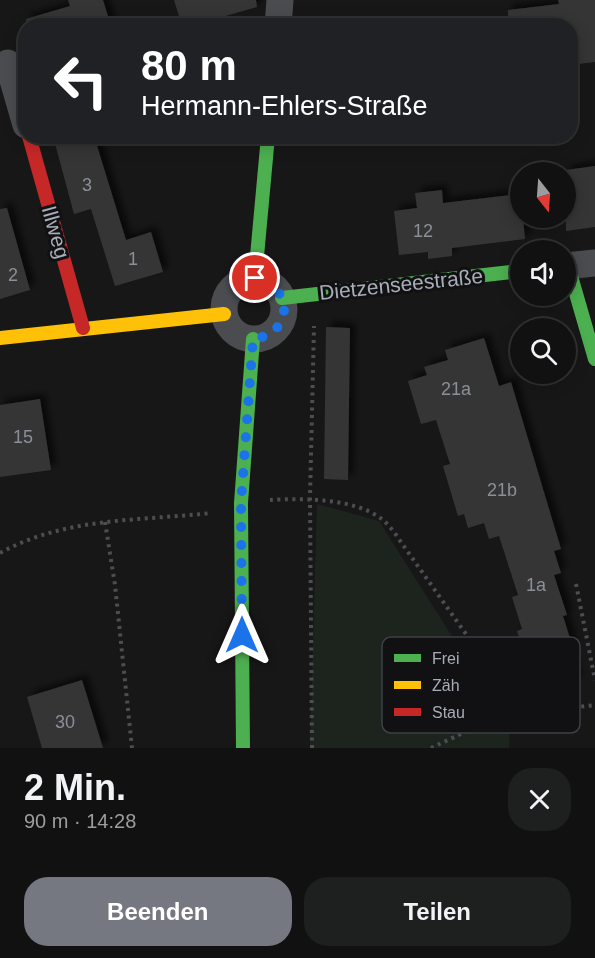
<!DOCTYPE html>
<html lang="de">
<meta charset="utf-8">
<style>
body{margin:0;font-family:Arial,sans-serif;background:#1e1f1f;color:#f1f3f6;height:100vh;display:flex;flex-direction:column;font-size:22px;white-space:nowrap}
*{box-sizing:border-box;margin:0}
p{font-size:20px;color:#9c9d9f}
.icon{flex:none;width:33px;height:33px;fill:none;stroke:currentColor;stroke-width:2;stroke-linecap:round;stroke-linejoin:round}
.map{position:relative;height:748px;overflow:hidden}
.details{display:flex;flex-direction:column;background:#111;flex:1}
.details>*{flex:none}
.top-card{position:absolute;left:18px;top:18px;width:560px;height:126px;border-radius:24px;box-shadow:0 3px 15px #0003,0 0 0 2px #303131;background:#202124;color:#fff;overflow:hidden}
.needle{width:39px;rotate:163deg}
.fabs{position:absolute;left:510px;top:162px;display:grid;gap:12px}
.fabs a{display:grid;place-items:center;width:66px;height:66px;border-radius:50%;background:#111;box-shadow:0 3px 15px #0003,0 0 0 2px #303131;font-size:30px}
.pin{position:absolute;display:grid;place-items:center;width:51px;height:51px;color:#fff;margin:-26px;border:3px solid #fff;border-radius:50%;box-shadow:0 2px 6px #0007}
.me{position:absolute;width:66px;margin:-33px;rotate:0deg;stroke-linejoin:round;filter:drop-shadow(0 0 4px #0008)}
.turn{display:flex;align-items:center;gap:21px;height:126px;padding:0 24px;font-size:27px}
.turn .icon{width:78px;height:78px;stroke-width:2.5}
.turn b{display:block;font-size:42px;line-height:51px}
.round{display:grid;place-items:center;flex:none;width:63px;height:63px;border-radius:24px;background:#1e1f1f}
.head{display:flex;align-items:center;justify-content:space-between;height:102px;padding:0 24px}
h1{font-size:36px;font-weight:800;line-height:45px}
.primary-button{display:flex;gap:12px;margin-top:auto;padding:12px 24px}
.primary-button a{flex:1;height:69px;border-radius:24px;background:#757880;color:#fff;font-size:24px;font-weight:800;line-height:69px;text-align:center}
.primary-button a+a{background:#1e1f1f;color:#f1f3f6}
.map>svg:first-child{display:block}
</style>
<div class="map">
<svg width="595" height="748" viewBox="0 0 595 748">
<defs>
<filter id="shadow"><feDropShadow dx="5.5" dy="-5.5" stdDeviation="3" flood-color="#0009"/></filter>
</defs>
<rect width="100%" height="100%" fill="#171717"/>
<!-- green -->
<path fill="#1d241e" d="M317,504L379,521L510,728L509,748H310Z"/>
<!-- building -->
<path fill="#353536" filter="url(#shadow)" d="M68,0H103L111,26H27L26,19L70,6Z
M174,0H256L257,7L215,19L217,26H182Z
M558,0H595V62L570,65V26H508V10L559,4Z
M53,136H94L126,240L151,232L163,272L115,286L91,209L74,214Z
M595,166V227L566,231V170Z
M442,190L443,203L520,194V218H523L525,239L452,248V256L428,259V252L399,255L394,211L417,208L415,193Z
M7,208L30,290L0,299V209Z
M326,327L350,328L348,480L324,479Z
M484,338L499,386L511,382L561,549L554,551L561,573L554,575L567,615L563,616L573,648L567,650L577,681L532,696L522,664L527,662L517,631L522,629L512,597L518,595L499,536L489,539L484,523L468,528L464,514L458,516L443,466L450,464L436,420L421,424L408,381L427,375L424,367L448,360L445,350Z
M40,399L51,470L0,477V405Z
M82,680L103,748H42L27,697Z"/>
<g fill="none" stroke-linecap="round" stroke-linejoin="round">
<!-- path -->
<path stroke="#4d4e52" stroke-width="4" stroke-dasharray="3 4.5" stroke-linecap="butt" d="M270,500C303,498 356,498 383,520C391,527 397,536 403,545L521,712
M105,522L115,585L132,748
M0,553C65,517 139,521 211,513
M576,584L595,680
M312,748L310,498L314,326
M431,748L482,724L510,715L595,705"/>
<!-- street -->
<path stroke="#4b4c50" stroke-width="27" d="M278,26L280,0
M8,63L26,125
M566,266L595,263
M224 309a30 30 0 1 1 60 0a30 30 0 1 1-60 0Z"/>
<!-- fast -->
<path stroke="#4caf50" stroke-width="14" d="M568,266L595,359
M255,278L268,136
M282,298L520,271
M243,748L241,503L253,339"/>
<!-- slow -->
<path stroke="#ffc107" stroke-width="14" d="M0,338L224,314"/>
<!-- jam -->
<path stroke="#c62828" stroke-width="14" d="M29,136L83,328"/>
</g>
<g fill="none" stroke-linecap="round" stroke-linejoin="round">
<!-- route -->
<path stroke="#1a73e8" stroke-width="10" stroke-dasharray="0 18" d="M242,635L241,503L253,339C294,334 294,286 255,278"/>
</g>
<g text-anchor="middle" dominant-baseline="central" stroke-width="6" stroke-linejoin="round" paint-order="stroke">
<!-- number labels -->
<g font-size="18" fill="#8b8f98">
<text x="87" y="185">3</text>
<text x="423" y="231">12</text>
<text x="133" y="259">1</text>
<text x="13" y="275">2</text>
<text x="456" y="389">21a</text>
<text x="23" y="437">15</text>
<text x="502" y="490">21b</text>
<text x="536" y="585">1a</text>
<text x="65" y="722">30</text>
</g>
<!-- street labels -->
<g font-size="21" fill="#a8adb8" stroke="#111113">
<text transform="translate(56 232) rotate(74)">Illweg</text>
<text transform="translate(401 284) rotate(-6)">Dietzenseestraße</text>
</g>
</g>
<!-- legend -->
<rect x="382" y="637" width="198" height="96" rx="9" fill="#111113" stroke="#3e4045" stroke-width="1.5"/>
<rect x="394" y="654" width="27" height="8" fill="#4caf50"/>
<rect x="394" y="681" width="27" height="8" fill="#ffc107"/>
<rect x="394" y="708" width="27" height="8" fill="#c62828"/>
<g font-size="16" fill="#a8adb8">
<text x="432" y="664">Frei</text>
<text x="432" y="691">Zäh</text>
<text x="432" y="718">Stau</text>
</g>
</svg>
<div class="fabs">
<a><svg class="needle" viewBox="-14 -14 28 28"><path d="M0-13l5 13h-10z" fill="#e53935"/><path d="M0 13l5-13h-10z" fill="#9c9d9f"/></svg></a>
<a><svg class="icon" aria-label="sound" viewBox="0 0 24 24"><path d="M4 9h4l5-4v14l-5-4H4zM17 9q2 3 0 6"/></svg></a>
<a><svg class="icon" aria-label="search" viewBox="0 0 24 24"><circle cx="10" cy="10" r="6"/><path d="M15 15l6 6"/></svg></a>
</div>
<div class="pin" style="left:255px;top:278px;background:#d93025"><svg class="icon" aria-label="arrive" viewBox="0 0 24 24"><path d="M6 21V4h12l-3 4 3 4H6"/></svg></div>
<svg class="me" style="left:242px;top:635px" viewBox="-20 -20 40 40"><path d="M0-17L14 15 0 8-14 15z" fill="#1a73e8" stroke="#fff" stroke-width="4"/></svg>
<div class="top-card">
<div class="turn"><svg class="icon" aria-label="left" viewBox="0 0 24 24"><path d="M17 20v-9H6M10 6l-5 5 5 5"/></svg><div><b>80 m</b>Hermann-Ehlers-Straße</div></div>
</div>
</div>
<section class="details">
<div class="head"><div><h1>2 Min.</h1><p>90 m · 14:28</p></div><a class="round"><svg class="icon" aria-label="close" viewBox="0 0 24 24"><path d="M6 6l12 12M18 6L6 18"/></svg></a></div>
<div class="primary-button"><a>Beenden</a><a>Teilen</a></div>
</section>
